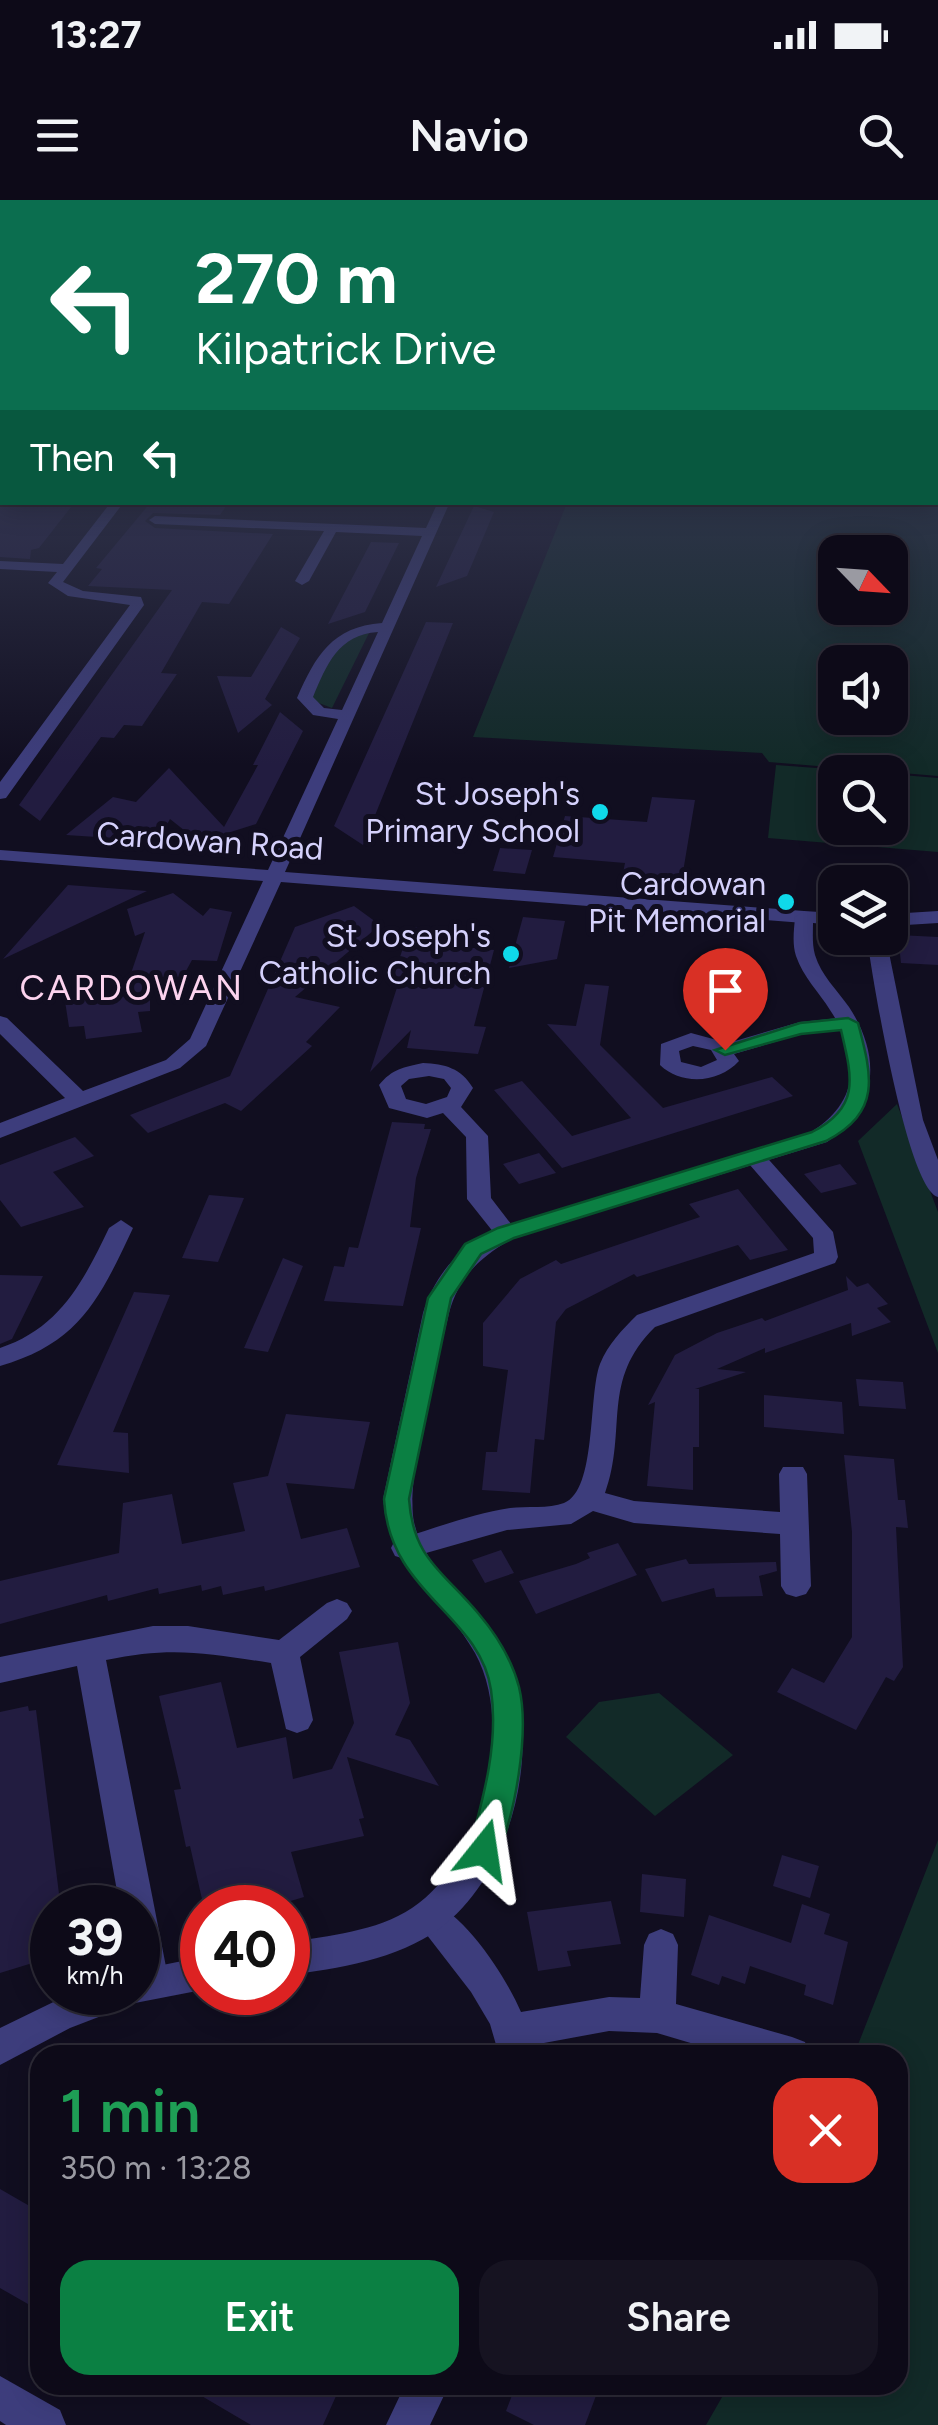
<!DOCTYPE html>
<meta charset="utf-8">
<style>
body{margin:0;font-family:Figtree,sans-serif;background:#161321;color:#f1f3f6;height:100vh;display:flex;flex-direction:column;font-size:38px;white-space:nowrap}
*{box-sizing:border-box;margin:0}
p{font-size:32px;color:#9a9aa2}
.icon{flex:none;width:55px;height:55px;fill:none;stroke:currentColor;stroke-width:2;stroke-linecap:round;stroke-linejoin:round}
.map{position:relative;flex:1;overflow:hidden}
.side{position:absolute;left:30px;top:1845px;width:878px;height:350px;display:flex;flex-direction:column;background:#0d0a18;border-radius:30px;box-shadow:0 5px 25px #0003,0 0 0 2px #2d2b37}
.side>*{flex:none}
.guide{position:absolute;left:0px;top:0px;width:940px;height:305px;box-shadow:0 5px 25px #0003,0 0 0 2px #2d2b37;background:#0b6e4f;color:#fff;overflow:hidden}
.needle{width:65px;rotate:115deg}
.buttons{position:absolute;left:818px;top:335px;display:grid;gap:20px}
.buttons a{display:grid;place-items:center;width:90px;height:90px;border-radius:20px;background:#0d0a18;box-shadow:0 5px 25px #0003,0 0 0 2px #2d2b37;font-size:50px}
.speed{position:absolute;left:30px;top:1685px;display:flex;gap:20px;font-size:50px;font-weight:700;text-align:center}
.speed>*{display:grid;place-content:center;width:130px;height:130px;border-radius:50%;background:#0d0a18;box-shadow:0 5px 25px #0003,0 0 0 2px #2d2b37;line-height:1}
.speed small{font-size:25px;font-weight:400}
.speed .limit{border:15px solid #d22;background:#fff;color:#111}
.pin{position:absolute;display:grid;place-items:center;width:85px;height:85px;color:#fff;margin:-102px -42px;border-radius:50% 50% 50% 0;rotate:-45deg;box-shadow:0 0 10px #0007}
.pin .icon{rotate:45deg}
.me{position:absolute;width:110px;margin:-55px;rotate:15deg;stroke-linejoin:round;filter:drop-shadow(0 0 8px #0008)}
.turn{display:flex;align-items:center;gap:35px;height:210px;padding:0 30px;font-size:45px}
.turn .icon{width:130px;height:130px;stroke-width:2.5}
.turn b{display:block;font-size:70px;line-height:85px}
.then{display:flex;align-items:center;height:95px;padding:0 30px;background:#0003;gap:20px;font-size:38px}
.round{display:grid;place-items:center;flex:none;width:105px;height:105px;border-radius:30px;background:#161321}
.overview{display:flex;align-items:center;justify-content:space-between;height:170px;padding:0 30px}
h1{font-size:60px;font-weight:600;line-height:75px;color:#1e9e55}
.button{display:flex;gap:20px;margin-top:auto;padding:20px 30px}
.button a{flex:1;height:115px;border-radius:30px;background:#0b8043;color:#fff;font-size:40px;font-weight:600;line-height:115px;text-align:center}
.button a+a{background:#161321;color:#f1f3f6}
.status{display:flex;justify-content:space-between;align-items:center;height:70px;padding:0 50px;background:#0d0a18;direction:ltr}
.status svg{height:28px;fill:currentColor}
header{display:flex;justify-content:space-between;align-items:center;height:130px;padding:0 30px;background:#0d0a18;font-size:45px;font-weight:600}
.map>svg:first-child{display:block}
</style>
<div class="status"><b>13:27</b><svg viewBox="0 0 49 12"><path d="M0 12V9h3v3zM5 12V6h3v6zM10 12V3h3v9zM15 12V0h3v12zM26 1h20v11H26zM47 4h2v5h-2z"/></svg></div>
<header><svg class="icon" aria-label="menu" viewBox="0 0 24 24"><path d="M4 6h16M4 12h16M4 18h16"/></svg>Navio<svg class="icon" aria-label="search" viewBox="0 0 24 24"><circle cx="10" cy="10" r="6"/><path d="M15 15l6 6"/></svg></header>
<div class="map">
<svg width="938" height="2225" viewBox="0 0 938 2225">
<rect width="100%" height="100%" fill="#110e20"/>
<!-- green -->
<path fill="#122a28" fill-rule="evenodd" d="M938,254V576L769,562L762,553L473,537L567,303L938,302ZM890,352V408H835V352ZM890,462V518H835V462Z
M369,433L332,508L311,500C326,462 325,441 369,433Z
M776,565L870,572H835V628H890V574L938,578V652L768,638Z
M897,904L938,1012V1153L858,941Z
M659,1493L733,1555L655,1616L566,1537L599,1502Z
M938,1640V2225H706L729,2185H898V1855H854Z"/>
<!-- building -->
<path fill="#221c40" d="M151,302H229L220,315L153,313L145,321L155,328L273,334L229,404L202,402L161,473L177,474L142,526L124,525L114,538L101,537L40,621L19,605L172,390L88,386L102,369L96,368Z
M0,303L71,307L39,348L31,350L30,359L0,357Z
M474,306L494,312L467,376L436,387Z
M371,342L399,343L365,412L328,424Z
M426,422L453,423L363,645L334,626Z
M281,427L300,438L265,499L272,505L238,533L217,476L251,477Z
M280,512L303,531L256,624L199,642L170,619L158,641L66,635L113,597L136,602L169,568L224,627L258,565H253Z
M652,597L695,600L682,678L623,673L625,663L553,657L565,616L647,622Z
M500,648L532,650L525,674L493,671Z
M68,685L147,691L3,759Z
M173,693L203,716L210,708L232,712L217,761L192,760L175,791L152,789L150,781V811L138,812L142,832L86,839L84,826L69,827L65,801L124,794L145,732L135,736L127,709Z
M354,706L380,725L295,797L340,807L306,842L312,846L241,911L225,903L148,933L130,915L230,876L295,727Z
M523,717L565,721L557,759L509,768Z
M410,727L459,731L454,746L494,750L474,826L486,827L478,854L407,848L411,830L370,872L400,778L390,787Z
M898,735L938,737V765L901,763Z
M585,784L609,786L600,845L663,908L772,877L793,896L562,968L494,890L522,881L572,936L631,918L547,824L576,826Z
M392,922L425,924L424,929H431L416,978L410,1027L421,1028L403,1106L324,1101L334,1066L344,1067L349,1047L358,1048Z
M75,937L94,956L53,972L84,1007L21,1027L0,1000V965Z
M539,953L556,973L519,984L503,964Z
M840,964L857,984L821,993L804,974Z
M738,989L788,1050L750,1060L738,1045L637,1077L634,1074L566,1109L556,1122L544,1240L535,1239L530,1293L482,1290L486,1252H497L508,1170L483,1166V1123L520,1079L556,1060L561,1064L700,1017L689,1004Z
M209,995L244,998L218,1062L182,1058Z
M283,1058L303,1066L268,1152L244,1148Z
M0,1075L43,1076L12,1139L0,1144Z
M846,1076L857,1087L868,1083L888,1104L877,1108L891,1122L852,1136L851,1123L765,1153V1148L717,1169L746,1172L695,1189H699V1247H693V1290L647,1286L655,1202L648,1205L675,1155L717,1133L762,1118L765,1121L848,1090Z
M134,1092L170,1095L113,1232L128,1233L129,1273L57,1265Z
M856,1179L903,1182L906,1209L859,1206Z
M764,1195L842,1202L844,1234L764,1227Z
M286,1214L370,1222L354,1289L286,1283L301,1339L347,1328L360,1367L265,1391L264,1386L223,1395L221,1386L202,1391L201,1385L159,1394L158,1388L108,1401L107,1395L0,1424V1381L119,1353L123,1303L172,1294L182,1344L245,1331L233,1283L268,1276Z
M844,1255L894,1259L898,1300H905L908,1328L896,1327L903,1467L894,1481L886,1477L856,1530L777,1492L792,1468L824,1483L852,1437V1332Z
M618,1343L637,1375L536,1414L519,1381L576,1364L590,1358L587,1353Z
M501,1350L514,1373L485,1383L472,1360Z
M686,1359L689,1364L776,1362L777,1371L759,1376L763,1396L716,1397L714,1388L662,1402L645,1369Z
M398,1442L410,1503L395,1535L410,1540L439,1586L347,1557L364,1618L359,1619L364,1636L291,1652L304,1697L267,1708H204L190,1646L186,1647L174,1590L181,1589L159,1496L221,1482L237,1548L286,1537L293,1579L332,1569L354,1523L339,1452Z
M28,1506L29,1511L36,1510L60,1702L52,1704V1757L0,1773V1512Z
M782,1655L819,1666L810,1698L773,1686Z
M642,1674L686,1679L684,1717L640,1712Z
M611,1701L621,1744L567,1751L571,1766L538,1771L527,1712Z
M802,1704L830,1714L824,1734L848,1742L833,1805L804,1795L806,1785L750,1766L745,1784L722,1776L719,1785L691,1775L709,1715L791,1743Z
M0,1989L40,2012V2084L28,2104L0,2088Z
M183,2185H341L323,2225H251Z
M516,2185H600L585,2225H534L506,2211Z"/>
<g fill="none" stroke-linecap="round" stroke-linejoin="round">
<!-- minor -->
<path fill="#3d3d7c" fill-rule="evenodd" d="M111,302H124L63,382L83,391L141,397L144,405L6,598L0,599V582L130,405L68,396L48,383L57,372L0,369V361L63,364Z
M438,302H450L285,672L804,711L813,717L804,723L281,682L206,846L180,868L0,938V923L65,898L0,834V816L7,818L83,891L166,860L190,839L263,681L0,660V650L268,670L338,519L313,515L297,498C316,455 332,427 382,423L422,336L336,332L309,381L302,385L295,381L324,331L155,324L149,320L155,316L426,328ZM378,432L342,510L324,508L313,497C327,464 338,435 378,432Z
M867,738H886L923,920L938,960V997C907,989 872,775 867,738Z
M848,817L855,819V827L802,834L734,854L739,861C719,883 682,886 660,865L661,844L691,833L728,843L800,822ZM693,846L711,850L717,860L701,867L681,862L679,851Z
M423,863C445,864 461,868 473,888L461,907L488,936L491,998L518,1033L514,1038H498L467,999L466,937L443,913L427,918L389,908L379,885C392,869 404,867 423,863ZM429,876L444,879L451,888L447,897L426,904L406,899L401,886L409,879Z
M754,950L762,952L833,1032L838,1057L835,1063L655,1127C600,1181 628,1229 605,1293L634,1301L780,1312L779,1274L783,1267H803L807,1274L811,1386L806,1394L796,1397L786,1394L781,1386L780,1334L634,1323L593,1311L571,1324L507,1330L405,1359L395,1356L391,1348L395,1340L405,1337C439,1327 475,1313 510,1308C526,1306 549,1309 564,1303C597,1290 588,1195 600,1164C608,1144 622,1130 637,1115L814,1053L813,1038L743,957Z
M121,1020L133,1028C100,1098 80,1143 0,1166V1148C60,1128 83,1082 109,1028Z
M337,1399L347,1403L352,1411L347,1419L300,1457L313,1520L308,1529L297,1533L286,1529L271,1463C207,1453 171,1446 106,1460L169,1782L164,1794L151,1799L138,1794V1708H120L77,1466L0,1483V1457L153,1426H188L279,1440L327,1403Z
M430,1701C466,1715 506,1777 521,1812L609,1797L640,1798L644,1745L649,1734L661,1729L673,1734L678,1745L676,1804L792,1837L805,1842L810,1855H731L657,1833L609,1831L533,1845L535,1855H499L490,1824L471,1792L413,1717L418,1706Z
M0,2176L60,2210L66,2225H6L0,2221Z
M405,2185H449L430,2225H386Z"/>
<!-- tertiary -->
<path fill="#3d3d7c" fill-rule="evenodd" d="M804,711L835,713V725L813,723C813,734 812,744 815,755C821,775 837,790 849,807C882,857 878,909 827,942L514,1038C481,1056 459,1076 449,1113C438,1163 405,1278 414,1322C425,1376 483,1403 505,1452C544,1538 517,1671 439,1729C398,1759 337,1769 288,1775V1743C329,1735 376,1732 412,1708C482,1662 516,1527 475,1453C440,1391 394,1381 383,1299L423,1113C436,1072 460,1047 498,1028L811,932C860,902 861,856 830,810C819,792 803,777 796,756C792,744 794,730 795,717Z
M938,711V723L890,726V714Z
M202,1757V1790L135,1803L70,1828L0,1865V1828L74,1792H138V1770Z"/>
</g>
<!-- sky -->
<linearGradient id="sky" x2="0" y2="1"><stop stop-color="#090812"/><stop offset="0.45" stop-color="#32364e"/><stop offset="1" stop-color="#32364e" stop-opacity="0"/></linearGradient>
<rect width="938" height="565" fill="url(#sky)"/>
<!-- route -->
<path fill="#0b8043" stroke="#07532c" stroke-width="2.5" d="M848,818L858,823C872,876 882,912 826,941L514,1038L481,1054L451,1098L409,1299C413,1359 443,1371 478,1413C495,1433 512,1460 519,1487C530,1532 515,1618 495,1660L484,1664L474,1660L469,1650C483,1599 499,1544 491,1490C480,1414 389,1394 384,1299L428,1098L465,1044L498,1028L812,932C861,907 852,877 841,830L801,834L725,855L715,850L800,823Z"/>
<!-- markers -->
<g fill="#0fd9ea" stroke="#110e20" stroke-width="4">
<circle cx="600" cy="612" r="10"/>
<circle cx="786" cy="702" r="10"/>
<circle cx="511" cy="754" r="10"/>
</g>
<g text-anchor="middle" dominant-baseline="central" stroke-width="10" stroke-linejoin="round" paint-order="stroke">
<!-- far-poi labels -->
<g font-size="32" fill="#d5d1fc" stroke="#110e20" text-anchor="end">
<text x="580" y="594">St Joseph's<tspan x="580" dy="37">Primary School</tspan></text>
<text x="766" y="684">Cardowan<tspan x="766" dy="37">Pit Memorial</tspan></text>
<text x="491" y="736">St Joseph's<tspan x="491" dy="37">Catholic Church</tspan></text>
</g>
<!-- far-street labels -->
<g font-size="32" fill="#d5d1fc" stroke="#110e20">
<text transform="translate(210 641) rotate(4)">Cardowan Road</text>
</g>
<!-- far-quarter labels -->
<g font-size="35" letter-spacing="2.5" fill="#fcd3ee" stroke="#110e20">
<text x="132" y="788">CARDOWAN</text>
</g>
</g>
</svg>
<div class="buttons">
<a><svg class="needle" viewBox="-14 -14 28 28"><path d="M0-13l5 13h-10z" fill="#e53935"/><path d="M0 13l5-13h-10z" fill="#9a9aa2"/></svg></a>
<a><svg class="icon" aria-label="sound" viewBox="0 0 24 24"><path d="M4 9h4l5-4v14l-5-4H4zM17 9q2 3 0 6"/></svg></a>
<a><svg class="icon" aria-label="search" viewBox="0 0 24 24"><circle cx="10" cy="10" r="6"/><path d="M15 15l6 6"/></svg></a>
<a><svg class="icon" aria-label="layers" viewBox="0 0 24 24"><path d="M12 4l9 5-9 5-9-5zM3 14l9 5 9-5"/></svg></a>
</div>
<div class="speed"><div>39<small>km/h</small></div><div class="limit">40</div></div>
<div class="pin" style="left:725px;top:850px;background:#d93025"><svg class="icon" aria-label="arrive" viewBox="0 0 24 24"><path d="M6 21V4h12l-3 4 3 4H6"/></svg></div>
<svg class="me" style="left:484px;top:1650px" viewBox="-20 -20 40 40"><path d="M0-17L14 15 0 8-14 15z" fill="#0b8043" stroke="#fff" stroke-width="4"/></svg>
<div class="guide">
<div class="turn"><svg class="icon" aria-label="left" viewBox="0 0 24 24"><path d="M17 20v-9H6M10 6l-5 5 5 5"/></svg><div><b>270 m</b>Kilpatrick Drive</div></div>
<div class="then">Then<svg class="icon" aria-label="left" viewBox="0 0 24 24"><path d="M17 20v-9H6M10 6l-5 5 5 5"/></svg></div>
</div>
<section class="side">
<div class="overview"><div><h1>1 min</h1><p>350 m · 13:28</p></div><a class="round" style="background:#d93025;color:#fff"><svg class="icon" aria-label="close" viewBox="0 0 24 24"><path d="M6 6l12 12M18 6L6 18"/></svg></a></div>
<div class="button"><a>Exit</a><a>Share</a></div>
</section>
</div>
